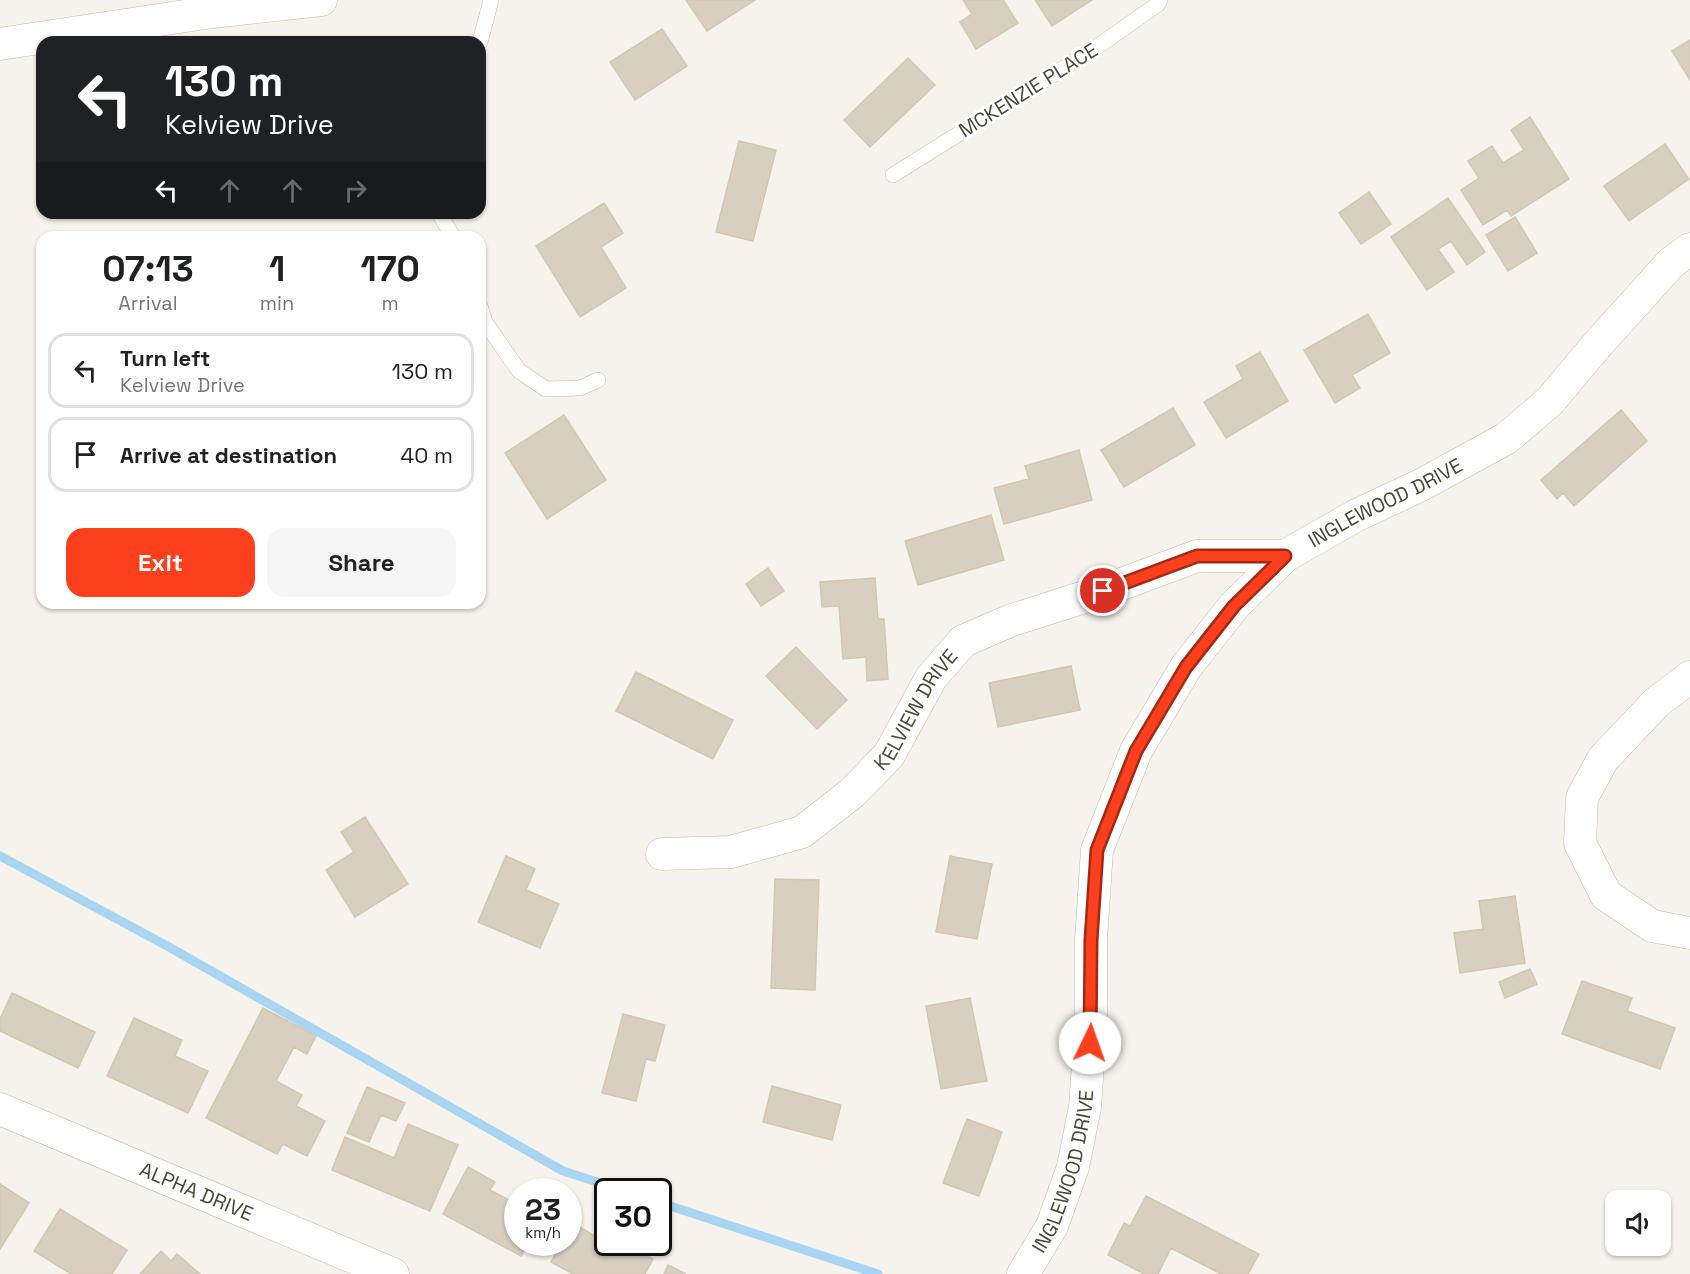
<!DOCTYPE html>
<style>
body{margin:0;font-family:"Space Grotesk",sans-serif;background:#f6f6f6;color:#202124;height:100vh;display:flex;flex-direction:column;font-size:22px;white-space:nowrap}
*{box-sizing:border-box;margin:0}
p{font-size:20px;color:#757577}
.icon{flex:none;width:33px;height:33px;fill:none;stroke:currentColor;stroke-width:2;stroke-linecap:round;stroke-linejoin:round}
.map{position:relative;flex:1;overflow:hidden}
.panel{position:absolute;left:36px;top:231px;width:450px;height:378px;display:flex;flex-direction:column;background:#fff;border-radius:18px;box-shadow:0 2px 4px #0004}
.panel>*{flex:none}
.banner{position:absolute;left:36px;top:36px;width:450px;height:183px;border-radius:18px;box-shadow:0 2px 4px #0004;background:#202124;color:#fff;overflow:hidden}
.buttons{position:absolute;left:1605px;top:1190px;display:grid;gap:12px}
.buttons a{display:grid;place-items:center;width:66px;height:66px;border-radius:12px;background:#fff;box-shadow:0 2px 4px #0004;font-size:30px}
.speed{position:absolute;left:504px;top:1178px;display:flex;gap:12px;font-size:30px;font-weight:700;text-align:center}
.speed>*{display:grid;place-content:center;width:78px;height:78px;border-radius:50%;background:#fff;box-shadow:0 2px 4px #0004;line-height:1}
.speed small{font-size:15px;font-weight:400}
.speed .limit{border:3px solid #111;border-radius:9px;background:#fff;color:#111}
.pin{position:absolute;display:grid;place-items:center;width:51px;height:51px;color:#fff;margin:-26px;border:3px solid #fff;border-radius:50%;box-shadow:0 2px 6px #0007}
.me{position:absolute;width:66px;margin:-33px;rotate:3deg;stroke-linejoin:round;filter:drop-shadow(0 0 4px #0008)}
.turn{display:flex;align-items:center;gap:21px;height:126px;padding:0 30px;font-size:27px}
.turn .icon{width:78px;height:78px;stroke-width:2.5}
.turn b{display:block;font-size:42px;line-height:51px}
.lanes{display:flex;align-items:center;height:57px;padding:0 30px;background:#0003;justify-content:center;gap:30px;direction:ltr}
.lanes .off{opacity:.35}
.eta{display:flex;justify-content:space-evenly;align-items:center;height:102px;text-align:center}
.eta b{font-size:36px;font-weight:600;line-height:42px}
.action{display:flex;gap:12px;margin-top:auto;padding:12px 30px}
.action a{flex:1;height:69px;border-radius:18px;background:#fc3f1d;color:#fff;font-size:24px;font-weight:600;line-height:69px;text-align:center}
.action a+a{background:#f6f6f6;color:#202124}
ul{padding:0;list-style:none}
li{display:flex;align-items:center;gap:18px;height:75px;margin:0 12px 9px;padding:0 18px;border:3px solid #e0e0e0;border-radius:18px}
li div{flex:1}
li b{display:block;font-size:22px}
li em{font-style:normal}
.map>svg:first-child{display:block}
</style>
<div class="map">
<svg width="1690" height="1274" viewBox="0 0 1690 1274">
<rect width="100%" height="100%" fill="#f6f3ec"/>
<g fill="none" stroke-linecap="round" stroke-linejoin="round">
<!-- stream -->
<path stroke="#a9d4f2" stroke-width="9" d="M0,856L169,947L563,1171L625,1191
M658,1202L878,1274"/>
</g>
<!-- building -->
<path fill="#d8cfc1" stroke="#d3c7b4" stroke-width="1.5" d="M686,0H755L707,31Z
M963,0H1003L1018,23L976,49L960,22L972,14Z
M1035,0H1092L1052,26Z
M662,29L687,66L635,100L610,62Z
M1690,40V80L1672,51Z
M908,58L935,85L870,147L844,120Z
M1530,117L1569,179L1511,216L1507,210L1483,225L1461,190L1479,178L1468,161L1492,146L1503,163L1524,150L1511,130Z
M739,141L776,150L753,241L716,232Z
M1665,144L1689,179L1629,221L1604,186Z
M1369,192L1391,224L1361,244L1339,213Z
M1448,198L1485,252L1467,265L1451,241L1438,249L1454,272L1427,290L1391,237Z
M604,203L623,233L601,247L626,288L580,317L536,246Z
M1515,217L1537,253L1508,271L1486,235Z
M1368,314L1390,353L1352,375L1360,388L1335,403L1304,350Z
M1260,352L1288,401L1226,438L1204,402L1243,379L1236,366Z
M1173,408L1195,445L1124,487L1101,450Z
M1621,410L1647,441L1574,506L1563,493L1557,499L1541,480Z
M564,415L606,480L547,519L505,453Z
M1079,450L1092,500L1004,524L994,488L1029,479L1025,466Z
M991,515L1004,560L918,585L905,541Z
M768,568L784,591L761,606L746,584Z
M875,578L878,619H884L888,679L867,681L866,657L843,659L839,606L822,607L820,582Z
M796,647L847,700L817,729L766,676Z
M1071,666L1080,710L998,727L989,683Z
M636,672L733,720L713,759L616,711Z
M365,817L408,884L355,917L326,870L354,852L341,832Z
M506,856L535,869L526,890L559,904L540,948L478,922Z
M950,856L992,864L977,939L936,932Z
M775,879L819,880L815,990L771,988Z
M1515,896L1525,963L1460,973L1454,933L1483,929L1479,901Z
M1530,969L1537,984L1505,998L1499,982Z
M1582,981L1632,998L1627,1011L1675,1028L1660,1069L1562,1034Z
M12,993L95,1032L78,1068L0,1031V1019Z
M970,998L987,1081L941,1089L926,1006Z
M263,1008L316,1036L307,1054L294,1047L276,1081L302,1095L296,1106L325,1121L307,1156L283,1144L277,1154L206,1118Z
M623,1014L665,1025L655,1061L646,1059L636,1101L602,1093Z
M134,1018L182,1040L175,1056L208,1071L188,1113L107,1076Z
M772,1086L841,1105L832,1140L763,1122Z
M367,1087L405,1103L396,1121L381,1115L369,1142L347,1133Z
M967,1119L1002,1132L979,1196L943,1183Z
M408,1124L458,1145L430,1211L332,1170L345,1137L394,1158Z
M468,1167L495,1182L490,1190L518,1205V1242H529L521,1256L443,1214Z
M0,1184L29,1203L0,1249Z
M1146,1196L1259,1254L1248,1274H1221L1171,1248L1158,1274H1144L1108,1255L1124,1223L1130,1226Z
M60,1209L127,1250L112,1274H71L34,1251Z
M572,1223L604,1241L608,1234V1242H626L625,1244L653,1259L645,1274H573L551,1262L562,1242H568V1230Z
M161,1251L171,1261L177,1254L200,1274H140Z
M668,1265L686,1274H664Z"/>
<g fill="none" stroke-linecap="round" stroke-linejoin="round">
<defs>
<path id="lane" d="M480,42L491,0
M893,175L1091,51L1158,4L1160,0
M439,213L453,237
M480,306L485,322L519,371L546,389L580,388L598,380"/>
<g id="street">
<path d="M0,44L212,12L321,0"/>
<path d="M1690,677L1656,703L1603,759L1582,798L1580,843L1606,895L1652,926L1690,933"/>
<path id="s1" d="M662,854L731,852L802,832L852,793L889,755L931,678L963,641L1012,620L1103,591L1197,556H1285"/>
<path id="s2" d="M0,1109L393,1274"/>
<path id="s3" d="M1023,1274L1052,1226L1073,1167L1085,1107L1091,1021V940L1097,850L1136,751L1186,667L1234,606L1285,556L1355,516L1421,485L1507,438L1550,401L1597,345L1671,263L1690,249"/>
</g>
</defs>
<!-- lane casing -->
<use href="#lane" stroke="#c2bbae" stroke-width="16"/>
<!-- street casing -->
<use href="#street" stroke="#c2bbae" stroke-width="33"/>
<!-- lane -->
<use href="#lane" stroke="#fff" stroke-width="15"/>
<!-- street -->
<use href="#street" stroke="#fff" stroke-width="32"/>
</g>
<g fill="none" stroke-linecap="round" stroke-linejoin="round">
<defs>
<path id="route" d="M1090,1043L1091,940L1097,850L1136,751L1186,667L1234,606L1285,556H1197L1103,591"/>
</defs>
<!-- route casing -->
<use href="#route" stroke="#a42913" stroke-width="15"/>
<!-- route -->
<use href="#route" stroke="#fc3f1d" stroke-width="10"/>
</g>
<g text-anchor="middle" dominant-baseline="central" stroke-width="6" stroke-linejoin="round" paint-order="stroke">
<!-- street labels -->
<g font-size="20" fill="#4b4439" stroke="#fff">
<text transform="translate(1028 90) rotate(-32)">MCKENZIE PLACE</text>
<text stroke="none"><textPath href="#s3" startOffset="904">INGLEWOOD DRIVE</textPath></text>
<text stroke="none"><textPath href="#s1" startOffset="312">KELVIEW DRIVE</textPath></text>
<text stroke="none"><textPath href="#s3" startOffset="112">INGLEWOOD DRIVE</textPath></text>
<text stroke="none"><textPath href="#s2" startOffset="213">ALPHA DRIVE</textPath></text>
</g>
</g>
</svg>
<div class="buttons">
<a><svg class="icon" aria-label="sound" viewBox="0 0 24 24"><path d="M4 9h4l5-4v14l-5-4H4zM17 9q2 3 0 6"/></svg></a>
</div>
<div class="speed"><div>23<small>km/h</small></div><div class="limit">30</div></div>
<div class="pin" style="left:1103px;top:591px;background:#d93025"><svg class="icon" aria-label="arrive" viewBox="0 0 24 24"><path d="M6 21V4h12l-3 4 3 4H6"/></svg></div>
<svg class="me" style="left:1090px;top:1043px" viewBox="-20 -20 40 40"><circle r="19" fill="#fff"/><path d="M0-13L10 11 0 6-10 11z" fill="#fc3f1d"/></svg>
<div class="banner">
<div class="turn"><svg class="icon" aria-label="left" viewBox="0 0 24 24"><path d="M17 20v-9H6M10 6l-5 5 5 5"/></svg><div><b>130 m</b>Kelview Drive</div></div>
<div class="lanes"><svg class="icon" aria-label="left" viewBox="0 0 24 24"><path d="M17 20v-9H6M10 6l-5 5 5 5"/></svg><svg class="icon off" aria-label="ahead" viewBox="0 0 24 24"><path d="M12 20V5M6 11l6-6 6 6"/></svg><svg class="icon off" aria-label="ahead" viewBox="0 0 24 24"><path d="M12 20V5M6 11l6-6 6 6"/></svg><svg class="icon off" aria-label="right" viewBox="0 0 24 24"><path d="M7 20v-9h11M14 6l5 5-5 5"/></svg></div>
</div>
<section class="panel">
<div class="eta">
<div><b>07:13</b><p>Arrival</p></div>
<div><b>1</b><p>min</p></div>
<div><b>170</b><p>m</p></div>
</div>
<ul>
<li><svg class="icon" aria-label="left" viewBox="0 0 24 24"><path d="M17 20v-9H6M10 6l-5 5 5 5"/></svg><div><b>Turn left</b><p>Kelview Drive</p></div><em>130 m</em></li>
<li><svg class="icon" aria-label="arrive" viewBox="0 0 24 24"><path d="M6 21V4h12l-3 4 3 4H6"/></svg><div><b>Arrive at destination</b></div><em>40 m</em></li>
</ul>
<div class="action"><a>Exit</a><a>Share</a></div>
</section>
</div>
